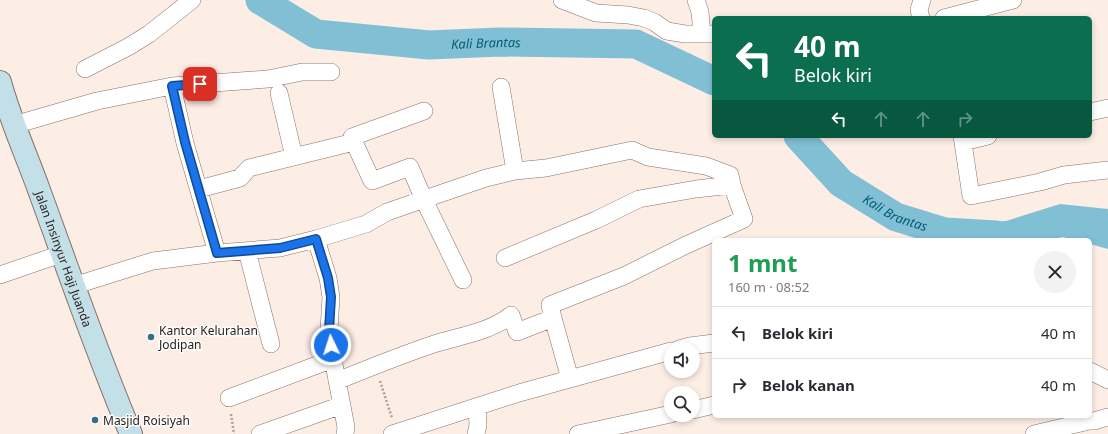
<!DOCTYPE html>
<html lang="id">
<meta charset="utf-8">
<style>
body{margin:0;font-family:"Noto Sans",sans-serif;background:#f2f2f3;color:#2b2b33;height:100vh;display:flex;flex-direction:column;font-size:15px;white-space:nowrap}
*{box-sizing:border-box;margin:0}
p{font-size:13px;color:#7c7c81}
.icon{flex:none;width:22px;height:22px;fill:none;stroke:currentColor;stroke-width:2;stroke-linecap:round;stroke-linejoin:round}
.map{position:relative;flex:1;overflow:hidden}
.sheet{position:absolute;left:712px;top:238px;width:380px;height:180px;display:flex;flex-direction:column;background:#fff;border-radius:6px;box-shadow:0 2px 6px #0003}
.sheet>*{flex:none}
.hud{position:absolute;left:712px;top:16px;width:380px;height:122px;border-radius:6px;box-shadow:0 2px 6px #0003;background:#0b6e4f;color:#fff;overflow:hidden}
.controls{position:absolute;left:664px;top:342px;display:grid;gap:8px}
.controls a{display:grid;place-items:center;width:36px;height:36px;border-radius:50%;background:#fff;box-shadow:0 2px 6px #0003;font-size:20px}
.pin{position:absolute;display:grid;place-items:center;width:34px;height:34px;color:#fff;margin:-17px;border-radius:8px;box-shadow:0 2px 6px #0006}
.me{position:absolute;width:44px;margin:-22px;rotate:356deg;stroke-linejoin:round;filter:drop-shadow(0 0 3px #0008)}
.turn{display:flex;align-items:center;gap:14px;height:84px;padding:0 16px;font-size:18px}
.turn .icon{width:52px;height:52px;stroke-width:2.5}
.turn b{display:block;font-size:28px;line-height:34px}
.lanes{display:flex;align-items:center;height:38px;padding:0 16px;background:#0003;justify-content:center;gap:20px;direction:ltr}
.lanes .off{opacity:.35}
.round{display:grid;place-items:center;flex:none;width:42px;height:42px;border-radius:21px;background:#f2f2f3}
.overview{display:flex;align-items:center;justify-content:space-between;height:68px;padding:0 16px}
h1{font-size:24px;font-weight:700;line-height:30px;color:#1e9e55}
ul{padding:0;list-style:none}
li{display:flex;align-items:center;gap:12px;height:52px;padding:0 16px;border-top:1px solid #e1e1e2}
li div{flex:1}
li b{display:block;font-size:15px}
li em{font-style:normal}
.map>svg:first-child{display:block}
</style>
<div class="map">
<svg width="1108" height="434" viewBox="0 0 1108 434">
<rect width="100%" height="100%" fill="#fcede5"/>
<!-- water -->
<path fill="#81bfd5" d="M1060,204L1108,209V249L1090,244V240H1074L1063,237L1049,240H957L956,224L1006,221Z"/>
<g fill="none" stroke-linecap="round" stroke-linejoin="round">
<!-- river -->
<g stroke="#81bfd5" stroke-width="29">
<path id="s1" d="M260,0L316,34L429,45L500,42L636,44L714,81"/>
<path id="s2" d="M798,136L841,183L896,217L945,232L996,235"/>
</g>
<defs>
<path id="street" d="M562,0L596,13L628,15L644,18L654,22L667,31L685,34H714
M696,0L700,12L702,34
M921,18L919,10L922,0
M944,18L1013,0
M85,69L128,47L149,34L192,0
M172,86L268,79L302,72H331
M501,87L515,171
M279,93L294,157
M1090,112L1108,108
M14,125L97,101L172,86L185,143L217,253
M962,136L971,196L1040,182L1064,175L1108,170
M354,142L372,181L410,167L424,200L463,280
M963,142L988,136
M199,189L240,178L249,168L354,142L352,137L424,111
M316,239L328,278L331,297L329,330L333,359L346,427L345,434
M247,251L271,344
M505,258L596,220L639,199L696,189L732,185
M0,275L61,254
M73,286L153,261L217,253L280,248L316,239L366,224L387,212L486,178L515,171L546,168L613,154L632,150L648,157L706,166L730,175L732,185L744,219L684,246L624,276L550,305L553,318L517,332L511,315C490,332 459,336 434,344C401,355 369,368 337,381
M553,318L570,379
M679,349L690,346L714,343
M1090,371L1108,380
M229,398L333,359
M693,410L714,405
M260,434L342,405
M392,434L519,393L671,351
M476,434L478,425L477,407
M578,434L671,414
M1034,434L1089,421H1094L1108,417"/>
<g id="secondary">
<path id="s3" d="M0,82C10,119 26,154 39,190C69,272 97,354 131,434"/>
</g>
</defs>
<!-- street casing -->
<use href="#street" stroke="#897267" stroke-width="18"/>
<!-- secondary casing -->
<use href="#secondary" stroke="#897267" stroke-width="24"/>
<!-- path -->
<path stroke="#ada099" stroke-width="2.5" stroke-dasharray="2 2" stroke-linecap="butt" d="M380,381L392,418
M231,414L234,434"/>
<!-- street -->
<use href="#street" stroke="#fff" stroke-width="17"/>
<!-- secondary -->
<use href="#secondary" stroke="#c3dfe8" stroke-width="22"/>
</g>
<g fill="none" stroke-linecap="round" stroke-linejoin="round">
<defs>
<path id="route" d="M200,84L172,86L185,142L217,253L280,248L316,239L328,278L331,297L329,330L331,345"/>
</defs>
<!-- route casing -->
<use href="#route" stroke="#114b97" stroke-width="10"/>
<!-- route -->
<use href="#route" stroke="#1a73e8" stroke-width="7"/>
</g>
<!-- markers -->
<g fill="#327086" stroke="#fdfdfd" stroke-width="1.5">
<circle cx="151" cy="337" r="4"/>
<circle cx="95" cy="420" r="4"/>
</g>
<g text-anchor="middle" dominant-baseline="central" stroke-width="3" stroke-linejoin="round" paint-order="stroke">
<!-- street labels -->
<g font-size="12" fill="#271d19" stroke="#fdfdfd">
<text stroke="none"><textPath href="#s3" startOffset="188">Jalan Insinyur Haji Juanda</textPath></text>
</g>
<!-- poi labels -->
<g font-size="12" fill="#271d19" stroke="#fdfdfd" text-anchor="start">
<text x="159" y="330">Kantor Kelurahan<tspan x="159" dy="14">Jodipan</tspan></text>
<text x="103" y="420">Masjid Roisiyah</text>
</g>
<!-- water labels -->
<g font-size="13" font-style="italic" fill="#045c73" stroke="#fdfdfd">
<text stroke="none"><textPath href="#s1" startOffset="236">Kali Brantas</textPath></text>
<text stroke="none"><textPath href="#s2" startOffset="126">Kali Brantas</textPath></text>
</g>
</g>
</svg>
<div class="controls">
<a><svg class="icon" aria-label="sound" viewBox="0 0 24 24"><path d="M4 9h4l5-4v14l-5-4H4zM17 9q2 3 0 6"/></svg></a>
<a><svg class="icon" aria-label="search" viewBox="0 0 24 24"><circle cx="10" cy="10" r="6"/><path d="M15 15l6 6"/></svg></a>
</div>
<div class="pin" style="left:200px;top:84px;background:#d93025"><svg class="icon" aria-label="arrive" viewBox="0 0 24 24"><path d="M6 21V4h12l-3 4 3 4H6"/></svg></div>
<svg class="me" style="left:331px;top:345px" viewBox="-20 -20 40 40"><circle r="17" fill="#1a73e8" stroke="#fff" stroke-width="3"/><path d="M0-11L8 9 0 5-8 9z" fill="#fff"/></svg>
<div class="hud">
<div class="turn"><svg class="icon" aria-label="left" viewBox="0 0 24 24"><path d="M17 20v-9H6M10 6l-5 5 5 5"/></svg><div><b>40 m</b>Belok kiri</div></div>
<div class="lanes"><svg class="icon" aria-label="left" viewBox="0 0 24 24"><path d="M17 20v-9H6M10 6l-5 5 5 5"/></svg><svg class="icon off" aria-label="ahead" viewBox="0 0 24 24"><path d="M12 20V5M6 11l6-6 6 6"/></svg><svg class="icon off" aria-label="ahead" viewBox="0 0 24 24"><path d="M12 20V5M6 11l6-6 6 6"/></svg><svg class="icon off" aria-label="right" viewBox="0 0 24 24"><path d="M7 20v-9h11M14 6l5 5-5 5"/></svg></div>
</div>
<section class="sheet">
<div class="overview"><div><h1>1 mnt</h1><p>160 m · 08:52</p></div><a class="round"><svg class="icon" aria-label="close" viewBox="0 0 24 24"><path d="M6 6l12 12M18 6L6 18"/></svg></a></div>
<ul>
<li><svg class="icon" aria-label="left" viewBox="0 0 24 24"><path d="M17 20v-9H6M10 6l-5 5 5 5"/></svg><div><b>Belok kiri</b></div><em>40 m</em></li>
<li><svg class="icon" aria-label="right" viewBox="0 0 24 24"><path d="M7 20v-9h11M14 6l5 5-5 5"/></svg><div><b>Belok kanan</b></div><em>40 m</em></li>
</ul>
</section>
</div>
